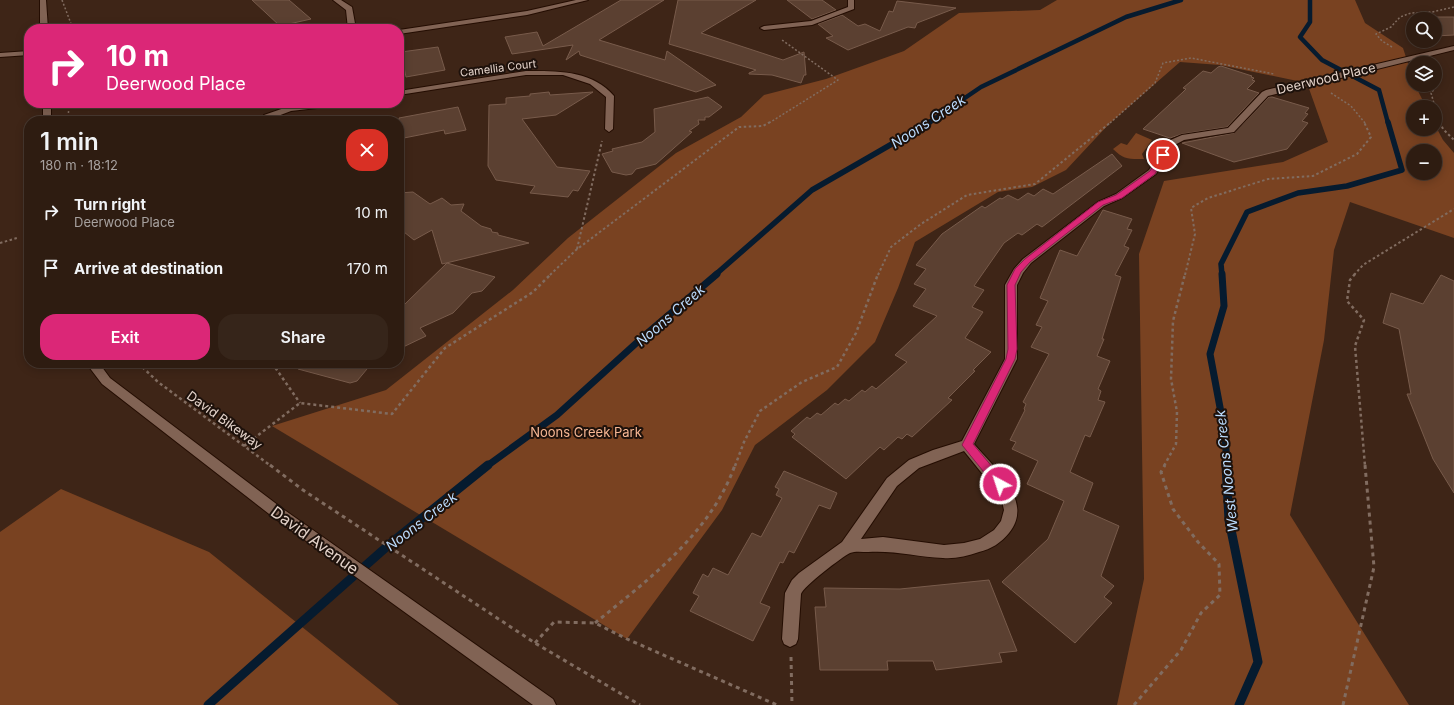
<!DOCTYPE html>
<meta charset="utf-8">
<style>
body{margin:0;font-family:Inter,sans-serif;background:#36251a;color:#f1f3f6;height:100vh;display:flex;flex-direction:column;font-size:15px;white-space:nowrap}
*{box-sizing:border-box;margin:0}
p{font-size:13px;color:#a7a19f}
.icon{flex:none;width:22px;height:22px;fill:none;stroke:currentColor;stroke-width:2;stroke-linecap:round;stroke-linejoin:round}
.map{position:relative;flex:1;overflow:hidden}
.panel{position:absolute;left:24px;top:116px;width:380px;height:252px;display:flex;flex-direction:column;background:#2e1c11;border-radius:16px;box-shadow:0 2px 10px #0003,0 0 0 1px #493a31}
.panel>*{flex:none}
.top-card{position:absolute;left:24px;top:24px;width:380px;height:84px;border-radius:16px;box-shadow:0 2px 10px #0003,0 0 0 1px #493a31;background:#db2777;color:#fff;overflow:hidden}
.fabs{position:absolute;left:1406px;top:12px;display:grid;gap:8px}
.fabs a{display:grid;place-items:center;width:36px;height:36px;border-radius:50%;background:#2e1c11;box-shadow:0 2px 10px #0003,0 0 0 1px #493a31;font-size:20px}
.pin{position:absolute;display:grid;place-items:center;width:34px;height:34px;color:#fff;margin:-17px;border:2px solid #fff;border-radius:50%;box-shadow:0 1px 4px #0007}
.me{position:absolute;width:44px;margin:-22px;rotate:320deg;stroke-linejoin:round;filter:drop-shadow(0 0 3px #0008)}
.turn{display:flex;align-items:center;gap:14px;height:84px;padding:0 16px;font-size:18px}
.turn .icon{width:52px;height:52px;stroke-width:2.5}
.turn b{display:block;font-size:28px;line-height:34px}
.round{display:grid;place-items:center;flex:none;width:42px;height:42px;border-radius:16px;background:#36251a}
.headline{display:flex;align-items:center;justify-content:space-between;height:68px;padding:0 16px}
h1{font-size:24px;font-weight:600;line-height:30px}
.primary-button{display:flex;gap:8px;margin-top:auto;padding:8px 16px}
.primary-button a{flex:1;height:46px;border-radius:16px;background:#db2777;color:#fff;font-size:16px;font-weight:600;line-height:46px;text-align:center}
.primary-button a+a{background:#36251a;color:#f1f3f6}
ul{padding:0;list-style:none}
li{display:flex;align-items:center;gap:12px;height:56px;padding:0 16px}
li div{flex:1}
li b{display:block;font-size:15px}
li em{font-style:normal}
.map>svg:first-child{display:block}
</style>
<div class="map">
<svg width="1454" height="705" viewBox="0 0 1454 705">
<rect width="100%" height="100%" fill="#3e2517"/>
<!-- green -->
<path fill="#794221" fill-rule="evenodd" d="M1057,0H1355L1365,23L1403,48L1413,79V85H1415L1426,107H1413V129H1435V125L1443,140L1454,153V238L1350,202L1334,250L1324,340L1290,515L1409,705H1117L1144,579L1139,254L1164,181L1283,162L1328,142L1307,83L1220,65L1180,62L1109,124L1066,170L1032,187L998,192L915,242L898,288L875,342L827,390L755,445L722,510L627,639L272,426L386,390L513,290L568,238L676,153L741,117L764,95L826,79L904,51L959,13L1040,10ZM1413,151H1435V173H1413Z
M1136,133L1152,140L1142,154L1144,159C1129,159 1124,160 1113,149L1121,143L1127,145Z
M61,489L209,552L399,705H0V532Z"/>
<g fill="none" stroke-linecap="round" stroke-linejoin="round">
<!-- stream-far3 -->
<path stroke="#061b2f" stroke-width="4.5" d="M1310,0V22L1300,37L1322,60L1379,90L1388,123
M928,123L981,87L1126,17L1181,0"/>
<!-- stream-far2 -->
<path stroke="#061b2f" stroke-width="5.5" d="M715,275L812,190L930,122
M1222,275L1221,264L1247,212L1298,193L1347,186L1402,170L1388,122"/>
<!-- stream-far1 -->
<path stroke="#061b2f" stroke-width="7" d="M1222,274L1224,306L1210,354L1225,434L1227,466
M487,466L557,415L643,337L717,274"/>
<!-- stream -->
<path stroke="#061b2f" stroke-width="9" d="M1226,465L1229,520L1258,662L1239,705
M208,705L391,543L488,465"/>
</g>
<!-- building -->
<path fill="#5b4031" stroke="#785b4b" d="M252,0H289L311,19L280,26Z
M621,0H664L599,40L665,60L667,51L716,85L696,92L580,55L579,51L566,60L573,45L512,54L505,37L537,32L543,46Z
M678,0H756L701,33L783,60L804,52L806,75H804L801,83L772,75L749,74V73L756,70L669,44Z
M787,0H822L836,10L812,19Z
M897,1L956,8L917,23L915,28L908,27L848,50L826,38L833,36L818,24L842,15L858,26L865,24L880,31L889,11L893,12Z
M1435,17H1454V35L1435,36Z
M438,47L445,70L406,77L401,52Z
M1221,66L1252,76L1251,77L1254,78L1252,80L1255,81L1247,89L1259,93L1227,127L1182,134L1170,138L1143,129L1183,92L1186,89L1183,88L1203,71L1211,73L1218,67Z
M549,92L550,95L593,92L556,115L522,119L557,167L590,171L578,191L573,190L568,197L530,193L535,186L496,180L488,166L489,105L506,104V98L530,96V94Z
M708,97L722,107L709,117H705V120H698L699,124L689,131L692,132L656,164L636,169L632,174L626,175L612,172L602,154L613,151L612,149L642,142L655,132L654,109Z
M1269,97H1272L1309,108L1305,113L1308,114L1302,121L1308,123L1287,149L1234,162L1182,143L1234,133Z
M458,107L466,130L445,134L444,130L399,139V118Z
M1112,154L1122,166L1042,227L1037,224L1022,235L1018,233L1004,243L974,286L984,290L972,307L983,312L965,338L991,352L973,370L975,371L948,398L952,400L912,437L907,434L902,439L898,437L884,450L880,447L846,479L792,437L795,434L791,431L807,417L810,419L817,413L821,415L835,403L838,405L845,399L849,401L862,390L865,392L872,386L876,389L907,362L895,355L937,316L913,306L926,289L914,284L926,269L916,265L942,234L982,206L985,208L1000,198L1002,199L1008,195L1018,200L1028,193L1034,196L1043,189L1053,194Z
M413,192L430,204L442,198L451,205L464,204L461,211L481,226L491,229L492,232L498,233V235L529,243L442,264L432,230L414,240L399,228V193Z
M1103,210L1132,219L1127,229L1132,230L1124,246L1129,248L1115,275L1121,277L1102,339H1104L1097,356L1110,361L1098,389L1101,391L1098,400L1105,402L1090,437L1085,435L1070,472L1093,483L1083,510L1119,526L1101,576L1114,586L1104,597L1112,603L1075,643L1002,582L1048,539L1064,501L1027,484L1038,461L1012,449L1016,442L1010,440L1025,410L1024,409L1026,404L1023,402L1049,354L1031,347L1042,327L1036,325L1048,301L1040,298L1060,250L1077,256Z
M447,263L495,277L482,291L472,293L453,313L420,328L426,336L399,349V302L402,305L405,304Z
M1441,275L1454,281V493L1433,459L1407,394H1411L1399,329L1383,323L1391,293L1423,304Z
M299,363H372L357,381L350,383L298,369Z
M784,471L837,493L830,509L819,505L794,553L789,551L783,563L780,562L760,603L770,607L753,641L690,611L699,596L693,593L703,574L708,577L713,568L728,575L752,533L761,537L782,498L776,495L779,489L775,487Z
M989,580L1017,651L999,653L1002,662L936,670L933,661H887L888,670H820L815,607H826L824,588L900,589Z"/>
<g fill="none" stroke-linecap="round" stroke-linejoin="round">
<defs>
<path id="street" d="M848,0H854V9L812,25L764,30L760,28L764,26L811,21L848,7Z
M1454,46V50L1268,96L1234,132L1184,140L1173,146L1156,174L1122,198L1104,206L1031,263L1023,273L1017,285V359L974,444C994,468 1035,501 1009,533C1001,543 991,549 979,552C967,556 955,559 943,558C918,557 893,550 868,552C862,552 855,551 850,553C842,557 804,586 801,594L798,639L796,644L790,647L784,644L782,639L785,593L792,580L799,573L842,542L887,478L909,460L933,450L962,441L1005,359V285L1014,269L1023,259L1098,202L1116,194L1149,170L1166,142L1182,135L1228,128L1262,92L1266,90ZM964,451L1001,497L1004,510L1001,521L994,530L980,539L964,543L944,545L883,537L861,539L897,486L919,468Z
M526,71C557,71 592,70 614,96L613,129L609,132L605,129L606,97L590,84L563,75H526L399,95V91Z
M315,103H338L334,106L291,111L270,119L269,121H261L264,115L290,106Z"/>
<path id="secondary" d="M40,0H46L48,29H40Z
M333,0H341L352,7L356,29H348L346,10Z
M576,0H588L527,15L399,34V30L527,11Z
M29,51V55L0,57V53Z
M43,103H51V121H43Z
M86,363H99L110,378L283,509L553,699L556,705H533L273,517L102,384Z"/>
</defs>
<!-- street casing -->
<use href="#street" stroke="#240d02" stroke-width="2"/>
<!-- secondary casing -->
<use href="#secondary" stroke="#240d02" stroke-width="2"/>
<!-- path-far3 -->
<path stroke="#816c60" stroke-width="1.5" stroke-dasharray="2 2" stroke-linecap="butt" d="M62,0L73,29
M1392,47L1382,41L1376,34L1391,27L1400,17L1411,13L1432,12L1454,7
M1435,84L1437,86L1431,93L1435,107
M1331,93L1351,106L1365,123
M1435,107L1441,123
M68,121L69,103
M769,123L838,80L782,40
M1110,123L1155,83L1163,63L1191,58L1274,74"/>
<!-- path-far2 -->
<path stroke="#816c60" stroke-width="2" stroke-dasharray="2.5 2.5" stroke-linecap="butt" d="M1440,122L1443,129L1454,140
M0,243L17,238
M577,249L602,141
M550,275L576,250L739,127L763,126L770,122
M878,275L891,247L921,224L967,195L1035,184L1111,122
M1185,275L1195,234L1191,208L1208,198L1268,179L1313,176L1357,154L1371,137L1364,122
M1354,275L1363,265L1454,209"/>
<!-- path-far1 -->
<path stroke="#816c60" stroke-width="2.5" stroke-dasharray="3 3" stroke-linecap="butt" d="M1355,274L1350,280L1347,301L1364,320L1355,346L1365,466
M138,363L158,382L271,466
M272,363L300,403
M244,446L300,403L392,414L445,348L533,292L551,274
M735,466L744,442L760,411L802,382L837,367L856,333L878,274
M1164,466L1176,444L1177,412L1171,379L1173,321L1185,274"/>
<!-- path -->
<path stroke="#816c60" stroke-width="3" stroke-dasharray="4 4" stroke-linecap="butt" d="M270,465L303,490L535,643L640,705
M595,623C649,579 711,533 735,465
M535,643L554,622L595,623L627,639L777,705
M791,657L792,705
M1134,705L1181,650L1201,613L1220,595L1219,564L1198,542L1173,509L1161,472L1165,465
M1343,705L1374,567L1365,465"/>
<!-- street -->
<use href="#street" fill="#816354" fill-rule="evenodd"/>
<!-- secondary -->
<use href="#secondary" fill="#816354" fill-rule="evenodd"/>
</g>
<!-- route -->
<path fill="#db2777" stroke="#8e194d" d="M1163,153L1166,155L1155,174L1122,198L1103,205L1030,262L1021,272L1015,285L1017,349L1015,359L973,444L1004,481L1005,484L1004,487L1000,488L996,487L962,445L1006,359L1008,349L1007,285L1015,269L1025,259L1098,202L1116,195L1150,171L1160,154Z"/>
<g text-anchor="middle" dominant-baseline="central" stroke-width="4" stroke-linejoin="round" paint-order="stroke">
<!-- far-street labels -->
<g font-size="11" fill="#e3d2c9" stroke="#1d110b">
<text transform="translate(498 68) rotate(-7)">Camellia Court</text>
</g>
<!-- street labels -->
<g font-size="13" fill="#e3d2c9" stroke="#1d110b">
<text transform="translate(1326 78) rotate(-13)">Deerwood Place</text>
<text transform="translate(225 420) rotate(36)">David Bikeway</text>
</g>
<!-- park labels -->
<g font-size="13" fill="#f7b794" stroke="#1d110b">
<text x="586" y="432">Noons Creek Park</text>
</g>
<!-- water labels -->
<g font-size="14" font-style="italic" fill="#bbdcfe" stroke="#1d110b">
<text transform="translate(928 121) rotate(-33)">Noons Creek</text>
<text transform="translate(670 315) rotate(-41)">Noons Creek</text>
<text transform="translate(1226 471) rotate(-96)">West Noons Creek</text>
<text transform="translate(421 521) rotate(-38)">Noons Creek</text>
</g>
<!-- near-street labels -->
<g font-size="16" fill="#e3d2c9" stroke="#1d110b">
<text transform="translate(315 540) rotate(36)">David Avenue</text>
</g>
</g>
</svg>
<div class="fabs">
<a><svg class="icon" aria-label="search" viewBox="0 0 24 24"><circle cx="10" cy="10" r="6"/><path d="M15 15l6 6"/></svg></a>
<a><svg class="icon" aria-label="layers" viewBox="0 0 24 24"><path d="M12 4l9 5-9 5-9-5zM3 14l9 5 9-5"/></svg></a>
<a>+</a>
<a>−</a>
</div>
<div class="pin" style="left:1163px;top:155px;background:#d93025"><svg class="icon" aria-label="arrive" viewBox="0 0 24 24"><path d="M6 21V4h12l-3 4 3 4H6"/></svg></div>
<svg class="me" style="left:1000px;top:484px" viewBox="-20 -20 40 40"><circle r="17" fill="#db2777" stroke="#fff" stroke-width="3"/><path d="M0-11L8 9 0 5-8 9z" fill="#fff"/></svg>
<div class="top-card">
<div class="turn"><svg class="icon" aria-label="right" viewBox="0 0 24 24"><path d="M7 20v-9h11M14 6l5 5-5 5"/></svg><div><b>10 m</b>Deerwood Place</div></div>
</div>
<section class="panel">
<div class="headline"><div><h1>1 min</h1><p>180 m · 18:12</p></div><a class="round" style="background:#d93025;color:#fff"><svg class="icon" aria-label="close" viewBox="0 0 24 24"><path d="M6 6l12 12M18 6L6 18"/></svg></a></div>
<ul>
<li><svg class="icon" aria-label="right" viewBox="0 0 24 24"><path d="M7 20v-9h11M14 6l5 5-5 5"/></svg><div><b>Turn right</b><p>Deerwood Place</p></div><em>10 m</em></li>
<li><svg class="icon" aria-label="arrive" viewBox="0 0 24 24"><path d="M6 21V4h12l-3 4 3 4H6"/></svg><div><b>Arrive at destination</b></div><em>170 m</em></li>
</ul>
<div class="primary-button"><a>Exit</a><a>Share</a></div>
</section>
</div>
